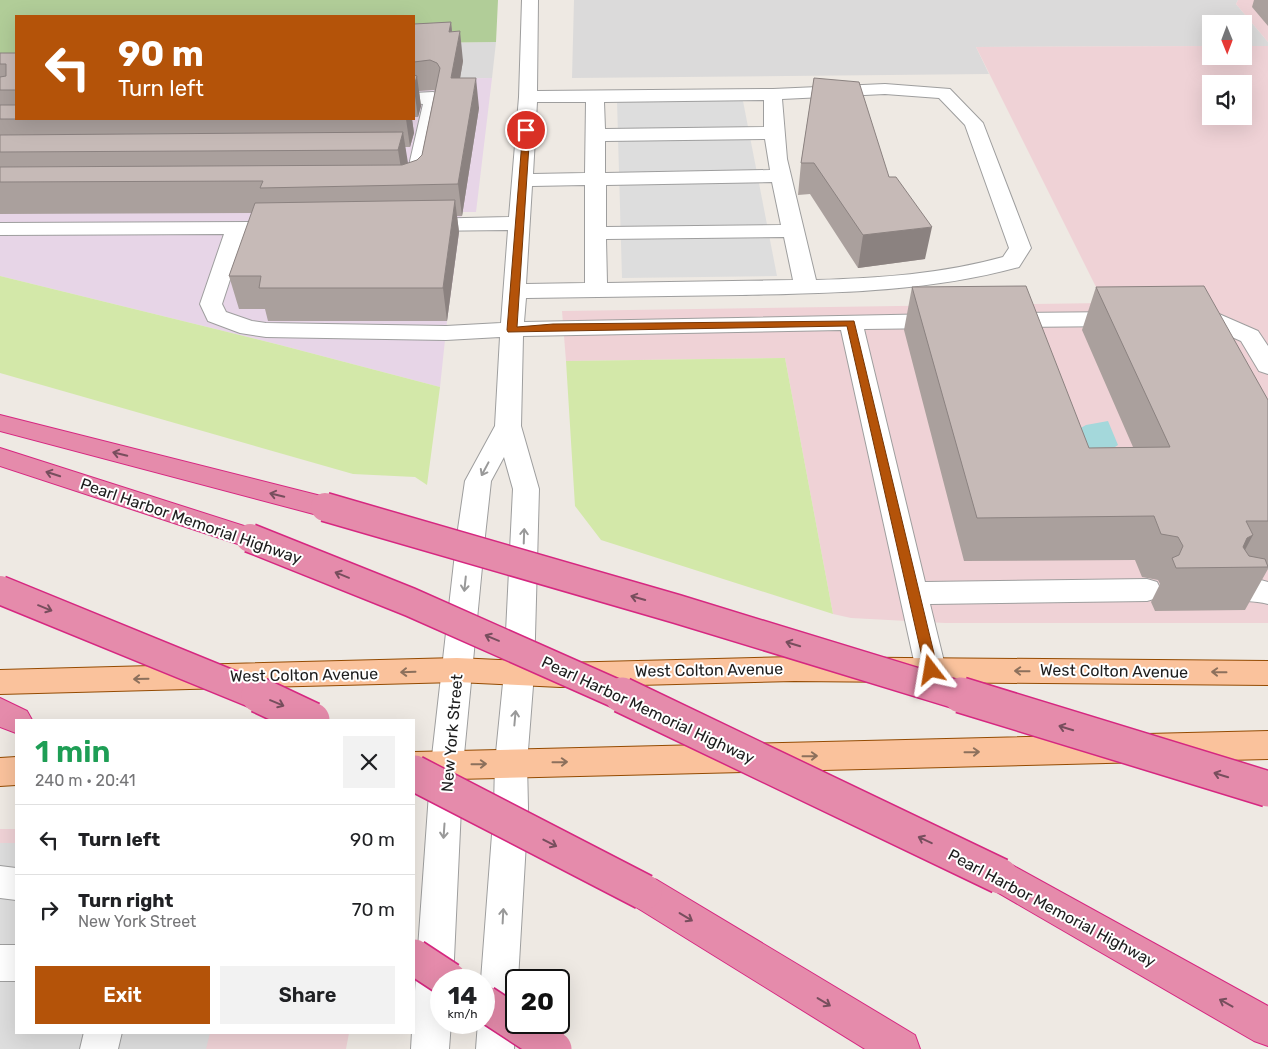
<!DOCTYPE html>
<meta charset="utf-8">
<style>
body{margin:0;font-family:Rubik,sans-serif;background:#f2f2f2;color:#202124;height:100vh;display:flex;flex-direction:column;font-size:19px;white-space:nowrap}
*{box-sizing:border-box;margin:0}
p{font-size:16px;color:#757577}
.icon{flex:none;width:28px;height:28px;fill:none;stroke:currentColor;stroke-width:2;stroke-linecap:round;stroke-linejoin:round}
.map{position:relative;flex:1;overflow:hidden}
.details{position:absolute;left:15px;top:719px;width:400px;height:315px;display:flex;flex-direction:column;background:#fff;border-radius:0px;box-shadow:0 5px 20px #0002}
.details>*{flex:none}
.top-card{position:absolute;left:15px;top:15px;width:400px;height:105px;border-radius:0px;box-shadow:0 5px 20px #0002;background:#b45309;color:#fff;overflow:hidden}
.needle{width:32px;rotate:179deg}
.buttons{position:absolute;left:1202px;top:15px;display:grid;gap:10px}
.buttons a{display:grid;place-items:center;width:50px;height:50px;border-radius:0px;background:#fff;box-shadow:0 5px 20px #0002;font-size:25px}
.speed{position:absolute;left:430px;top:969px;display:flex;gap:10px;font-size:25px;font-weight:700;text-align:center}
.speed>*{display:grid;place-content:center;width:65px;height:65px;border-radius:50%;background:#fff;box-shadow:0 5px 20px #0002;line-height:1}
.speed small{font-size:12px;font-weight:400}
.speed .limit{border:2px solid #111;border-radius:8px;background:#fff;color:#111}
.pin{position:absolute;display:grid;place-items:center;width:42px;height:42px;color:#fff;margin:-21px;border:2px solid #fff;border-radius:50%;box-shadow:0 1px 5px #0007}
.me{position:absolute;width:55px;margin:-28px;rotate:346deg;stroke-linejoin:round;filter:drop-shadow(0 0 4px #0008)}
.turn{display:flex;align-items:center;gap:18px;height:105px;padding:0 20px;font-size:22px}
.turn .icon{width:65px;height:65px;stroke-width:2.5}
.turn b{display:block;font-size:35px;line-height:42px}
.round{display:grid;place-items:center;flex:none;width:52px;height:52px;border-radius:0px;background:#f2f2f2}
.summary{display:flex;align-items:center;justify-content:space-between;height:85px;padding:0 20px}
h1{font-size:30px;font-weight:600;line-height:38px;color:#1e9e55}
.action{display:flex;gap:10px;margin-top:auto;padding:10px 20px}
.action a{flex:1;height:58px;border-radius:0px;background:#b45309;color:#fff;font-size:20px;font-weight:600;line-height:58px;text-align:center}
.action a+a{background:#f2f2f2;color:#202124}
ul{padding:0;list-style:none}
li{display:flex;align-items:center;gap:15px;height:70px;padding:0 20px;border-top:1px solid #e0e0e0}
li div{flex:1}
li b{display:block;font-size:19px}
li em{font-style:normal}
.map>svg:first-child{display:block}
</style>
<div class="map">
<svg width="1268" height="1049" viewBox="0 0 1268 1049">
<rect width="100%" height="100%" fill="#eee9e3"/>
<!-- residential -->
<path fill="#dbdada" d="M574,0H1238L1236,4L1268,42V46H1244V24H1211V46L976,47L989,74L572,78Z
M496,42L492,78L414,79V43Z"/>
<!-- commercial -->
<path fill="#efd2d6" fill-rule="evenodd" d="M1238,0H1268V42L1236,4Z
M1211,46V56H1244V46H1268V623H945L851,618L833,614L785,358L566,361L562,311L1104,303L976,47ZM1211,84H1244V116H1211Z
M0,829H16V1032L349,1033L346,1049H0Z"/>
<!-- industrial -->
<path fill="#e7d5e7" d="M492,78L476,212H462L447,321L440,387L280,345L0,276V82L16,119H414V79Z"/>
<!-- grass -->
<path fill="#d3e8a9" d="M0,276L280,345L440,387L427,485L415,477L353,474L0,373Z
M785,358L833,614L601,540L575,506L566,361Z"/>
<!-- forest -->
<path fill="#b1cd98" d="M0,0H498L496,42L414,43V16H16V82H0Z"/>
<!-- parking -->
<path fill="#ddd" d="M617,101H743L777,276L622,278Z
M0,843H16V1032L210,1033L206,1049H0Z"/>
<!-- water -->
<path fill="#a4d8db" d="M1108,421L1118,445L1085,467L1077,430L1086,425Z"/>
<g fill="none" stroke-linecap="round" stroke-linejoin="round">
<defs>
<path id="minor" d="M522,0H538L537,91L773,89L885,84L950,89L983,123L1031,248L1019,267C928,292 835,293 741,295C669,296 597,297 526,298L524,322L942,314L950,316L954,321L950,326L942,328L864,329L925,582L1147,579L1157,582L1161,590L1157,598L1147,601L930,604L946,670L942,679L931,682L920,679L916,670L841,330L523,336L521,426L539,489L534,673L527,763L528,808L518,980H516L514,1049H476L478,1022H484V980H481L494,808L495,763L504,673L513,489L504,457L491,481L485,536L463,765L453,980H441V1022H451L449,1049H411L412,1032H414V1005L431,765L457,536L465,481L495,426L500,337L446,340L266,337L240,333L208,321L200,304L224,234L0,235V223L253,222L260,224L264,228L260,232L245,234L222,304L226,312L252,321L266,323L446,326L501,323L508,230L421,231L414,229L410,225L414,221L421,219L509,217L519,97ZM885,94L939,98L965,125L1009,248L1003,257C942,274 879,278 816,280L787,159L782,99ZM764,100V127L605,129L604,102ZM537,102H586L585,173L533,174ZM765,139L770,170L605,173V141ZM772,182L781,225L606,227V185ZM585,185V283L526,284L532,186ZM784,237L793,280L607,283L606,239Z
M433,92L439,94L442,98L424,186C419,194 410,194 402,192L399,188L405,183L423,104L414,103V93Z
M1122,312L1130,314L1134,319L1130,324L1122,326L1003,327L995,325L991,320L995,315L1003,313Z
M1190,312L1219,314L1258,331L1268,346V374L1259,371L1241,341L1207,326L1182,324L1178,319L1182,314Z
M1236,579H1257L1268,582V604C1254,600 1240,602 1226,598L1222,590L1226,582Z
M0,866L16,868V900L0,898Z
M0,945H16V981H0Z
M84,1032H122L118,1049H80Z"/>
<path id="major" d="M794,657L1268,661V685L794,681L560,687L457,682L0,694V670L457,658L560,663Z
M1268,731V759L414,780V752Z
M16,757V785L0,786V758Z"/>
<path id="highway" d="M0,415L325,497L335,500L339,507L335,514L325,517L0,431Z
M0,448L260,531L264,538L260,545L250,548L0,466Z
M0,698L27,711L32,720H16V733L0,727Z
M1000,860L1012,865L1268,1006V1046L1254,1041L988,887L982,876L988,865Z
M644,876L657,880L915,1035L920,1049H865L631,904L626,892L631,880Z"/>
</defs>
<!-- minor casing -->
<use href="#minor" stroke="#9e9e9e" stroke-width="2"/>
<!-- major casing -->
<use href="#major" stroke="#944b02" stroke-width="2"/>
<!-- highway casing -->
<use href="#highway" stroke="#d62780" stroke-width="2"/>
<!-- minor -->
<use href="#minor" fill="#fff" fill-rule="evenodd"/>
<!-- major -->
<use href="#major" fill="#fac29c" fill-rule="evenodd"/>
<!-- highway -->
<use href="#highway" fill="#e58bab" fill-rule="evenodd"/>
<defs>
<path id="highway-bridge-far1" d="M325,507L677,609L965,697
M250,538L410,602L624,697
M0,590L262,697"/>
<path id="highway-bridge" d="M259,695L312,720
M622,695L1000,876
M961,695L1268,789
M414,773L644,892
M414,957L449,980
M484,1003L554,1049"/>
</defs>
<!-- highway-bridge-far1 casing -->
<use href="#highway-bridge-far1" stroke="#d62780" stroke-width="31" stroke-linecap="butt"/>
<!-- highway-bridge casing -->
<use href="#highway-bridge" stroke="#d62780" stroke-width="38" stroke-linecap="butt"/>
<!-- highway-bridge-far1 -->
<use href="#highway-bridge-far1" stroke="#e58bab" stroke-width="28"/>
<!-- highway-bridge -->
<use href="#highway-bridge" stroke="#e58bab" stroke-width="35"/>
</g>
<!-- wall -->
<path fill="#aaa09d" d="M1254,0H1268V26L1252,7Z
M451,22L452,32L463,61L460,78L479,108L462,216H457L459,232L447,321H268L265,309H239L229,276L252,213L0,214V53H16V119H412L414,133L410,147H405L407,164L417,160L422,155L435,91L434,90L419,91L421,106L418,117H414V24Z
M814,78L889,177L925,259L858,268L810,194L798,195L801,163Z
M912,287L1089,448L1133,447L1082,330L1096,287L1268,400V569L1245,610L1155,611L1151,602L1160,584L1158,580L1142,577L1135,560L964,561L904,330Z"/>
<!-- shaded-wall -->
<path fill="#8b8280" d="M451,22L454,51L449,32Z
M460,31L463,61L455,108L451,78Z
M417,76L421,106L418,117L414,89V86Z
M476,78L479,108L462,216L458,184Z
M406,119H412L414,133L410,147Z
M403,132L408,163L403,181L398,150Z
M455,200L459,232L447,321L443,288Z
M932,227L925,259L858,268L863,235Z
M1253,535L1236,567H1232L1247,538Z"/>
<!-- building -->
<path fill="#c6bab7" stroke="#8b8280" d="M451,22L449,32L460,31L451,78H476L458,184L260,188L263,181L0,182V167L402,165L417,160L422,155L440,68L437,63L430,60L414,62V24Z
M0,53H16V90H0V77L6,76V64H0Z
M414,75L417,76L414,86Z
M814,78L859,82L889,177H896L932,227L863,235L814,163H801Z
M0,105H16V119H68H0Z
M403,132L398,150L0,152V135Z
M455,200L443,288H259L261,276H229L255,203Z
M1026,286L1089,448L1170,447L1096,287L1204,286L1268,400V521H1246L1253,535L1247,538L1243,547L1249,556L1265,559L1268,567L1176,568L1172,558L1179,555L1183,546L1178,537L1161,534L1154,516L977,518L912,287Z"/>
<!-- one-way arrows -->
<defs><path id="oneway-shaft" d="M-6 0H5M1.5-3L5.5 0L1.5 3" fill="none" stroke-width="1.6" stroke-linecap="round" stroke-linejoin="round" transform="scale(1.25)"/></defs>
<g stroke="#774e5d">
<use href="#oneway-shaft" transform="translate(120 454) rotate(-166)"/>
<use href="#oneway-shaft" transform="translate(53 474) rotate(-162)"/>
<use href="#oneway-shaft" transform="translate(277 495) rotate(-166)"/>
<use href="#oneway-shaft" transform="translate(342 575) rotate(-158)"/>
<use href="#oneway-shaft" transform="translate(638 598) rotate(-164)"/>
<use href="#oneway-shaft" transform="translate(45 608) rotate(22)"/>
<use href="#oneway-shaft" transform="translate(492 638) rotate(-157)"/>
<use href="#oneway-shaft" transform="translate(793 644) rotate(-163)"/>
<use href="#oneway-shaft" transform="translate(277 703) rotate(23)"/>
<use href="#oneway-shaft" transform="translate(1066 728) rotate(-163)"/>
<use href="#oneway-shaft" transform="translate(1221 775) rotate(-163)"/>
<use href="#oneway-shaft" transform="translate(925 840) rotate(-155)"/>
<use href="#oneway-shaft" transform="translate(550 843) rotate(27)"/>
<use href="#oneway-shaft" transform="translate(686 917) rotate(31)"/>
<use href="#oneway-shaft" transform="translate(824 1002) rotate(31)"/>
<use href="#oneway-shaft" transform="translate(1226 1003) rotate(-151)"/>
</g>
<g stroke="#999">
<use href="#oneway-shaft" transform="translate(485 469) rotate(118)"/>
<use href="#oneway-shaft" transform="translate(524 536) rotate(-88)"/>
<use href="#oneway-shaft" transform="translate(465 584) rotate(96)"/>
<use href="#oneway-shaft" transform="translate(515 718) rotate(-85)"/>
<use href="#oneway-shaft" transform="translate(444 831) rotate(94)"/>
<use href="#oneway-shaft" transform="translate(503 916) rotate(-87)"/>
</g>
<g stroke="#8c705c">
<use href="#oneway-shaft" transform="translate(1022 671) rotate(-179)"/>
<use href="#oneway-shaft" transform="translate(408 672) rotate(178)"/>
<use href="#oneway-shaft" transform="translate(1219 672) rotate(-179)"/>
<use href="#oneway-shaft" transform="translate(141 679) rotate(179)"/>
<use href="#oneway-shaft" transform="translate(972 752) rotate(-1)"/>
<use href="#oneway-shaft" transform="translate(810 756) rotate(-1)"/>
<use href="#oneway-shaft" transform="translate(560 762) rotate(-1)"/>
<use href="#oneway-shaft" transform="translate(479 764) rotate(-1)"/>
</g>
<!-- route -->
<path fill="#b45309" stroke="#753606" d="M523,128L530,130L517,327L553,324L854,321L938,670L936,673H927L925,670L847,326L508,332L507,330Z"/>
<g text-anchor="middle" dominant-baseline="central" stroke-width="4" stroke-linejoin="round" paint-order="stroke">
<!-- street labels -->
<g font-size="16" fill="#1d1d1d" stroke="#fff">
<text transform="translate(191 521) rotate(19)">Pearl Harbor Memorial Highway</text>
<text transform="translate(709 670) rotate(-1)">West Colton Avenue</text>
<text transform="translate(1114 671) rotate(1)">West Colton Avenue</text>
<text transform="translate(304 675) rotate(-1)">West Colton Avenue</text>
<text transform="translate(648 710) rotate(25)">Pearl Harbor Memorial Highway</text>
<text transform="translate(452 733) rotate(-85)">New York Street</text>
<text transform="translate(1052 908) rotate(28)">Pearl Harbor Memorial Highway</text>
</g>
</g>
</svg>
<div class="buttons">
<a><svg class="needle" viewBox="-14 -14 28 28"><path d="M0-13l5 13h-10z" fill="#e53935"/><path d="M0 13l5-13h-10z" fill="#757577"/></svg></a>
<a><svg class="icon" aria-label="sound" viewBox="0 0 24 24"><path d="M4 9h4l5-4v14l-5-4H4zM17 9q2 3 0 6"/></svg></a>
</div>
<div class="speed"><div>14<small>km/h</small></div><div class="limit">20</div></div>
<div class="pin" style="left:526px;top:130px;background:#d93025"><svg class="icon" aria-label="arrive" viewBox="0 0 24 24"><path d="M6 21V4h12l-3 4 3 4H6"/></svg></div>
<svg class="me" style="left:931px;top:670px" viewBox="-20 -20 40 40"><path d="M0-17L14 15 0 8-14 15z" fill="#b45309" stroke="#fff" stroke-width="4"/></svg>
<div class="top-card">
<div class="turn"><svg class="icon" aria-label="left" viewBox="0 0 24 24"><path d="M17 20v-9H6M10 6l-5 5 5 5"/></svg><div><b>90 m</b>Turn left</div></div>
</div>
<section class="details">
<div class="summary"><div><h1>1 min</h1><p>240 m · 20:41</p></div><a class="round"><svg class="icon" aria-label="close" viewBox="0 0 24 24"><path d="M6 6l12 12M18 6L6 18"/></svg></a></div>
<ul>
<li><svg class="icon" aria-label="left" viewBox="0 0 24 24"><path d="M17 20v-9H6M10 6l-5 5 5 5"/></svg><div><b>Turn left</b></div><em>90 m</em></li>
<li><svg class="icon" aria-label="right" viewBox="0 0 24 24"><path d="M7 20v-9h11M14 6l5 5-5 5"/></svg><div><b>Turn right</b><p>New York Street</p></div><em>70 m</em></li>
</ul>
<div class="action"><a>Exit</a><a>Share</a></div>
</section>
</div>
